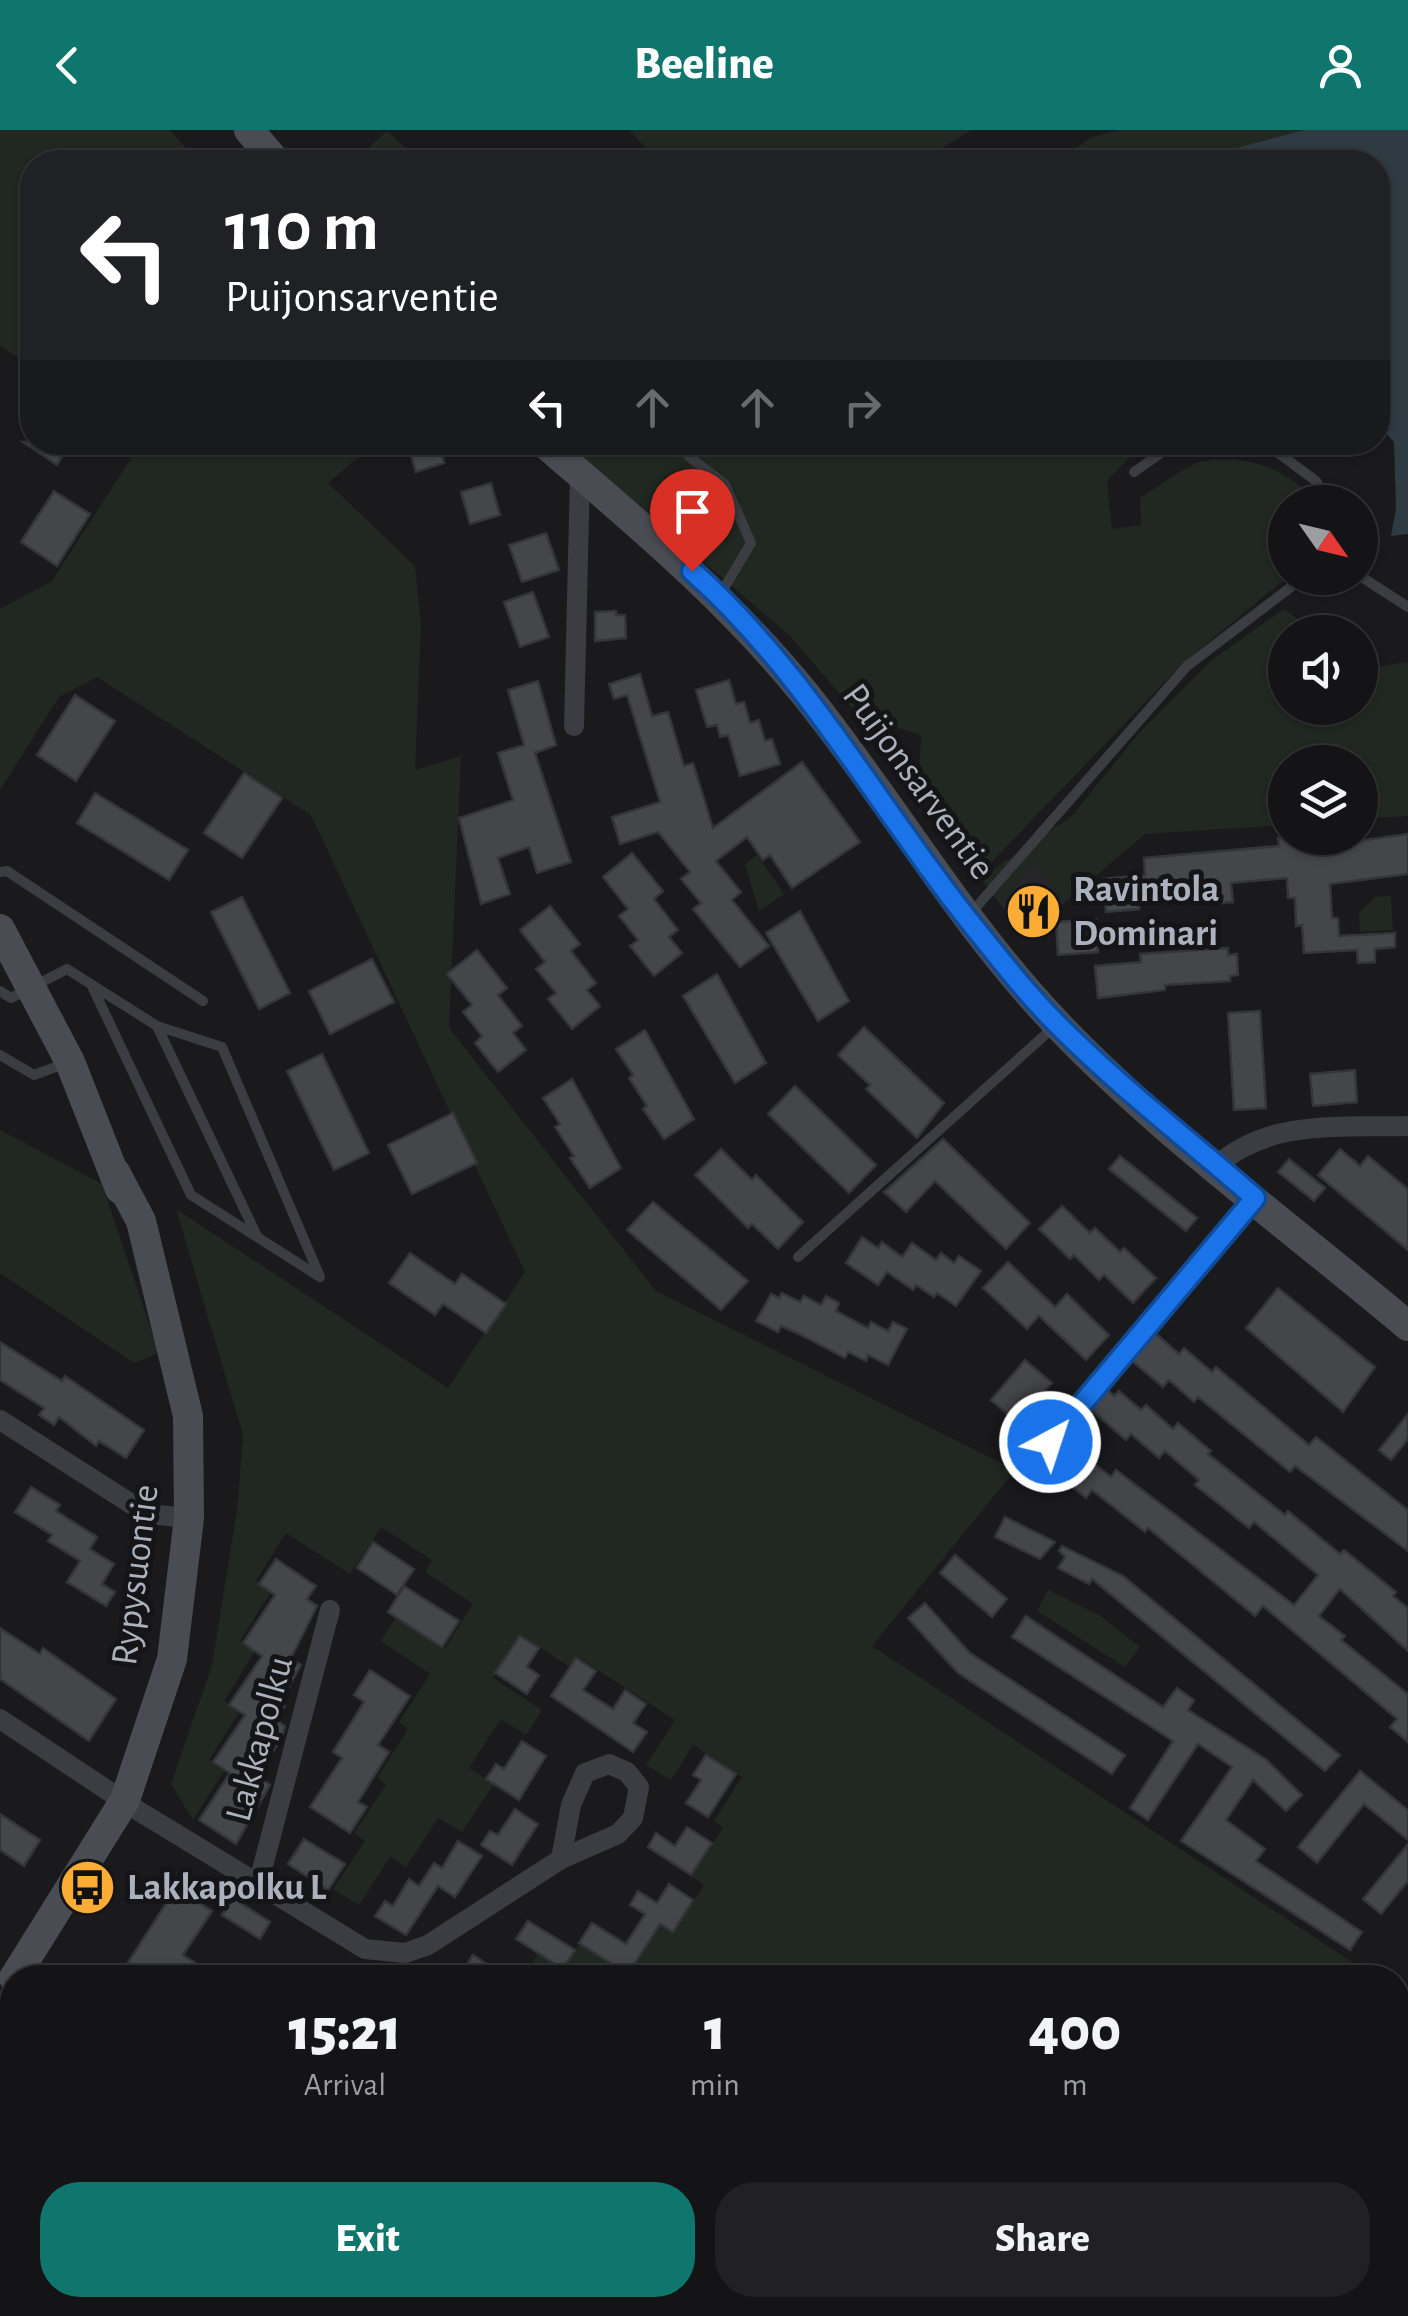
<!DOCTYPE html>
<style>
body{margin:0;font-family:"Alegreya Sans",sans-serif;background:#212123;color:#f1f3f6;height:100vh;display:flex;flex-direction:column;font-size:38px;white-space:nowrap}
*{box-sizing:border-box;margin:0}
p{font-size:32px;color:#9d9ea1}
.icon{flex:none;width:55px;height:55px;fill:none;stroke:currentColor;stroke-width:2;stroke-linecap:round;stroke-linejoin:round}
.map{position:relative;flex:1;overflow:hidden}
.drawer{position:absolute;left:0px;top:1835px;width:1410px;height:352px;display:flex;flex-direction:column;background:#141416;border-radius:40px 40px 0 0;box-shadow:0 2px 8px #0004,0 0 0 2px #333335}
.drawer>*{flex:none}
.top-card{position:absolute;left:20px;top:20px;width:1370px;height:305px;border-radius:40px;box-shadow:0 2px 8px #0004,0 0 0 2px #333335;background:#202124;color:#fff;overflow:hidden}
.needle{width:65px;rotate:124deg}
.controls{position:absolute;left:1268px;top:355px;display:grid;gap:20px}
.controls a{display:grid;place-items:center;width:110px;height:110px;border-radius:50%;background:#141416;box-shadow:0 2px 8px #0004,0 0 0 2px #333335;font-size:50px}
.pin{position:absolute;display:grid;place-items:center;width:85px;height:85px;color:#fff;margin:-102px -42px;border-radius:50% 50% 50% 0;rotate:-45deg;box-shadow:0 0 10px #0007}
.pin .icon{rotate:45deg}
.me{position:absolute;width:110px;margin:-55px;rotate:40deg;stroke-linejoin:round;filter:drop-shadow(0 0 8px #0008)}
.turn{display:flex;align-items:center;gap:35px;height:210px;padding:0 40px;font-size:45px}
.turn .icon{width:130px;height:130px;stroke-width:2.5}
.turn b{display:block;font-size:70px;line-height:85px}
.lanes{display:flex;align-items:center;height:95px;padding:0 40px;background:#0003;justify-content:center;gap:50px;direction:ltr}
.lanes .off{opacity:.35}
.eta{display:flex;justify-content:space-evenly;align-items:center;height:170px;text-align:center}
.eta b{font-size:60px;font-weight:800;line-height:70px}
.primary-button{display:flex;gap:20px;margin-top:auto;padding:20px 40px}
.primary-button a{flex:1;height:115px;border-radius:40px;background:#0f766e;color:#fff;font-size:40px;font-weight:800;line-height:115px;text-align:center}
.primary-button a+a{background:#212123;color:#f1f3f6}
header{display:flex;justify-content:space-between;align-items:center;height:130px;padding:0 40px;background:#0f766e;color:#fff;font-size:45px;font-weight:800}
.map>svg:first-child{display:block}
</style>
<header><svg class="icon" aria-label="back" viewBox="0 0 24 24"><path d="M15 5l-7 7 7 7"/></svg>Beeline<svg class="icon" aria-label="person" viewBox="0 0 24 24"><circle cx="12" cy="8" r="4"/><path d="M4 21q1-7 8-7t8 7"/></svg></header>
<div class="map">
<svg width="1408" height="2186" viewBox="0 0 1408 2186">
<rect width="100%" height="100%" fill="#1a1a1d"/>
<!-- built -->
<path fill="#26262a" d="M1034,733L1065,772L1026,806L1000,774Z"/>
<!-- green -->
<path fill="#202821" d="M0,0H170L198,32H32V237L0,216Z
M629,0H972L918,32H659Z
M1118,0H1304L1183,32H1055L1092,7Z
M387,1L421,32H353Z
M141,313H375L328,353L415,436L421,495L415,640L461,626L449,898L656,1161L1015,1340L872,1516L1375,1847H523L539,1822L564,1837L579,1814L629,1845L660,1796L673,1803L704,1755L692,1746L723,1698L714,1691L742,1647L693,1615L671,1650L646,1635L675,1590L578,1527L570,1537L521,1505L493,1548L542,1580L526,1605L501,1589L469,1638L494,1654L462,1702L438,1688L406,1737L390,1727L359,1775L333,1759L365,1711L354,1703L386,1655L377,1648L408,1599L399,1592L430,1544L381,1511L396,1487L445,1518L473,1474L425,1442L432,1430L381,1397L350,1444L286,1403L256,1451L271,1462L240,1511L255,1521L224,1571L240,1581L209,1630L224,1641L193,1690L171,1654L212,1535L237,1381L243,1305L176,1079L448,1258L525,1142L311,685L97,547L59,567L0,660V479L52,451Z
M565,313H1143L1107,351L1112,399L1141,395L1140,368C1159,357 1188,332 1209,330C1249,325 1292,341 1315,372H1285L1286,448L1182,534L985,739C960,724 931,690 922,661C917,645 921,622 921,605L858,585L790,506Z
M1284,479L1315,502H1285V578H1360V533L1370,538L1408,532V686L1360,689V632H1285V695L1145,704L1065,772L1034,733L1000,774L981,748L1072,686L1139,603L1212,530Z
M757,725L784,764L759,781L745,734Z
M1391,766L1393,800L1360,802L1359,783L1375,767Z
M0,1000L102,1054L159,1223L134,1233L0,1143Z
M1048,1460L1099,1485L1140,1517L1125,1537L1037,1481Z
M1398,1863L1408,1870V2186H41L39,2175H1398Z
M12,1931V2153L0,2145V1939Z"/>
<!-- water -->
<path fill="#2f3b42" d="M1304,0H1408V404L1391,406L1396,379L1394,312L1378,295V32H1183Z"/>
<!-- building -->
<path fill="#44464a" stroke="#343539" stroke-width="2.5" d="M23,312H71L57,335Z
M407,312H438L444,333L416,342Z
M491,353L500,385L470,394L461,362Z
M54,361L90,384L57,436L21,412Z
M546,403L559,440L522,452L509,415Z
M533,462L549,507L520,517L504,472Z
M616,481V485H625L626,508L595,511V482Z
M640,544L652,586L668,582L684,636L693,633L713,698L802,632L860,712L792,758L770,725L763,730L747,707L716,731L741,762L732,770L769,816L740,837L693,779L701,773L681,749L690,742L658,702L620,714L612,687L660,672L627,565L614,569L609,554Z
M729,550L736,574L744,572L750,593L759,590L765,611L772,609L780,634L740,646L728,605L720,607L717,595L707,597L696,560Z
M538,551L556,615L535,623L571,732L537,743L529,717L498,728L510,764L481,774L459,688L513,670L498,623L524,615L508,560Z
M75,565L115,591L76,651L37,625Z
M244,643L282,668L242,728L204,703Z
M95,663L188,720L169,750L77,693Z
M1408,704V744L1330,754L1332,788H1338L1339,806L1395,803V817L1375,819V832L1358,833L1357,820L1304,823L1302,795L1296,796L1295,768H1288L1287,748L1231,753L1233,772L1211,774L1209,753L1138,760L1139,779L1106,782L1103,749L1145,745L1144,728L1279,716L1278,708H1321V716Z
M632,723L663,761L654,769L678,800L669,807L682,823L654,846L630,816L638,810L619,786L628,779L603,747Z
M1032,763L1053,786L1036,801L1015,778Z
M242,767L290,863L259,879L211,782Z
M550,776L580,814L571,821L596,853L587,860L600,876L572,899L548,869L556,863L536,839L545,832L520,800Z
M800,781L849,871L818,891L766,803Z
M1096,789L1098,822L1058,825L1056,792Z
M1228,818V825L1237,824L1238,845L1230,846V851L1165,855V860L1098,868L1095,836L1141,832L1140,824Z
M477,820L507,858L498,865L522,896L513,903L526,920L498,942L475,913L482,906L463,882L472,875L447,844Z
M372,829L394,872L330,904L309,861Z
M717,844L766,933L735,953L683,866Z
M1260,881L1266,978L1234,980L1228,883Z
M864,897L944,973L917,1008L866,959L870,955L838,925Z
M645,900L694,989L664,1009L643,979L647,976L629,948L633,945L616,919Z
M322,924L369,1023L334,1040L287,941Z
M1355,940L1357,972L1313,976L1310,944Z
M572,949L621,1038L590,1058L570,1028L574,1026L555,997L560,994L543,968Z
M795,956L876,1035L849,1063L768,984Z
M453,983L477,1033L412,1064L388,1015Z
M943,1009L1030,1093L1006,1119L935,1051L906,1082L884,1062Z
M721,1019L752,1050L756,1045L803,1092L778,1119L752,1094L748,1098L695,1045Z
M1340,1019L1360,1036L1368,1026L1408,1059V1120L1318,1045Z
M1120,1026L1197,1088L1186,1101L1109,1039Z
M1289,1029L1325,1058L1314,1071L1278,1042Z
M653,1072L748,1151L721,1180L627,1100Z
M1062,1076L1090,1103L1095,1098L1120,1122L1124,1118L1156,1148L1133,1173L1104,1145L1099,1150L1074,1125L1070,1129L1039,1099Z
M862,1107L878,1118L882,1112L902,1127L912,1113L936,1130L941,1123L954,1133L959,1126L981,1141L956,1176L937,1163L934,1167L916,1155L913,1160L887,1142L878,1155L846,1133Z
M410,1123L455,1154L462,1144L506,1174L486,1203L443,1174L435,1185L389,1153Z
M1008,1132L1055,1177L1067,1164L1109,1205L1086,1230L1039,1186L1027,1199L983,1158Z
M1278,1158L1375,1237L1343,1282L1246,1198Z
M782,1163L800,1172L804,1166L821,1175L826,1166L839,1173L836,1181L868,1198L871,1192L888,1201L893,1192L907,1199L888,1235L868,1225L866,1231L848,1222L845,1228L799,1204L781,1196L778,1202L756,1191L771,1164L779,1168Z
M1154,1202L1179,1224L1184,1218L1212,1242L1216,1237L1309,1315L1316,1307L1408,1380V1421L1295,1336L1290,1342L1198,1267L1194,1272L1169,1250L1163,1257L1131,1230Z
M0,1212L62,1251L65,1246L144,1300L126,1328L99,1311L96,1316L59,1287L54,1295L39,1285L44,1278L0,1250Z
M1025,1230L1052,1253L1030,1278L1038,1284L1025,1299L991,1270Z
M1107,1259L1114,1266L1119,1261L1141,1280L1146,1275L1173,1299L1178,1293L1211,1321L1208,1324L1285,1385L1288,1381L1340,1424L1344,1420L1396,1462L1393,1466L1408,1478V1521L1340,1459L1319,1486L1345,1506L1341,1510L1408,1564V1612L1390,1597L1397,1589L1263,1476L1255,1486L1148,1398L1145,1402L1092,1360L1086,1368L1052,1340L1065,1324L1080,1336L1087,1328L1111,1347L1116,1340L1294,1475L1318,1445L1254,1392L1249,1398L1195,1355L1199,1350L1165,1321L1159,1328L1131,1304L1126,1310L1090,1279Z
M1408,1284V1309L1391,1330L1379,1320Z
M31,1357L60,1375L56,1381L97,1407L90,1419L114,1434L102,1454L115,1462L106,1476L67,1452L80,1431L48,1411L52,1405L15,1382Z
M1005,1387L1055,1412L1040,1429L995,1407Z
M373,1412L414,1439L397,1465L357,1438Z
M1062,1416L1123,1446L1340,1625L1325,1641L1092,1449L1089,1454L1058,1438L1065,1427L1059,1421Z
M955,1425L1007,1469L992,1487L940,1443Z
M276,1429L316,1456L307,1469L317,1476L291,1528L301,1535L280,1573L285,1576L276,1590L285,1596L282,1608L257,1645L270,1655L236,1714L199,1690L230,1643L213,1632L245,1585L229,1575L262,1526L243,1513L275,1465L259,1454Z
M404,1456L459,1491L442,1517L388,1482Z
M925,1473L970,1523L1125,1625L1112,1644L958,1543L908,1488Z
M1026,1486L1163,1577L1177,1558L1194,1570L1188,1580L1267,1630L1302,1665L1286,1681L1253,1650L1226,1690L1265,1719L1256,1731L1362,1802L1350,1820L1181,1711L1232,1637L1198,1614L1148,1690L1130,1678L1173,1611L1012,1507Z
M0,1498L40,1524L43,1518L116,1569L89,1611L0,1549Z
M520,1506L539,1518L527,1537L539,1545L527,1564L495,1543Z
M576,1528L596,1541L583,1560L613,1579L625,1560L646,1574L633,1593L647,1602L633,1622L551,1566Z
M370,1540L410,1566L378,1615L389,1622L358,1672L367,1677L350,1703L310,1677L342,1628L333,1622L364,1572L354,1565Z
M522,1611L546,1626L519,1670L486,1649L496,1634L504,1639Z
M706,1625L736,1644L708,1687L686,1673L701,1650L693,1645Z
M1360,1641L1408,1680V1710L1364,1674L1317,1733L1298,1717Z
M515,1679L538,1694L512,1735L481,1715L490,1701L498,1705Z
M0,1684L40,1710L24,1736L0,1720Z
M687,1697L712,1713L691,1745L648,1717L656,1703L675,1716Z
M304,1709L345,1734L328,1760L288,1734Z
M458,1711L482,1726L455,1767L438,1756L406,1805L375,1786L385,1771L393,1776L409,1749L419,1756L434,1733L442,1738Z
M1408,1714V1751L1381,1784L1363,1769Z
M669,1754L693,1770L673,1802L660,1794L628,1844L579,1813L592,1793L626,1814L645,1784L630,1775L638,1761L657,1773Z
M176,1758L212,1781L183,1825L219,1848H118Z
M233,1768L270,1792L260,1809L222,1785Z
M528,1791L575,1820L563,1839L516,1809Z
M473,1825L508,1848H458Z"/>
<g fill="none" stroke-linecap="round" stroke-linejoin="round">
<!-- lane -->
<path stroke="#3b3d42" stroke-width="10" d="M688,326L725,354L751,413L720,465
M1134,342L1171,316L1231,314L1277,322L1316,351L1328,372
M1360,446L1408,477
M0,742L7,741L203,871
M971,783L1187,536L1303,448
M91,854L191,1065L320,1147L222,917L157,896
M0,861L11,868L67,839L157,896L256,1104
M0,925L34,945L64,934
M798,1127L1056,895
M1051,1312L1251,1072"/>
<!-- street -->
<path stroke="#3b3d42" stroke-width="20" d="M574,596L580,344
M1216,1036C1271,988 1340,998 1408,996
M0,1290L147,1384L189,1388
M0,1589L137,1680L365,1819L405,1823L428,1815L561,1729L618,1704L633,1688L639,1657L627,1642L609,1634L585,1643L571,1675L561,1729
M258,1755L330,1480"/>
<!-- secondary -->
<path stroke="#494c52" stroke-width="30" d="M249,0L276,32
M543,312C636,392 728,469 805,564C892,672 961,794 1058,895C1161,1003 1293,1099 1408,1196
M0,799L70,932L120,1059
M14,1848L125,1670L172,1529L189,1388L188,1286L141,1091L115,1042"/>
</g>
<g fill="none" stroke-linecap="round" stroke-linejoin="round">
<defs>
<path id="route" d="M692,441C803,539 875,672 966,787C996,824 1026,864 1060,897C1122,959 1190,1011 1255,1068L1050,1312"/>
</defs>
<!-- route casing -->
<use href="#route" stroke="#114b97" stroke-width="25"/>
<!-- route -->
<use href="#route" stroke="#1a73e8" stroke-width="18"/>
</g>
<!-- icons -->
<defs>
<symbol id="restaurant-disc" viewBox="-11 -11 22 22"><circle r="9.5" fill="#faac35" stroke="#151518"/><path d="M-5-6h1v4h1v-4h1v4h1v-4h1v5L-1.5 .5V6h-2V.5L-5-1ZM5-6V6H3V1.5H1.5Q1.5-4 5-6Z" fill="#111"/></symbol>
<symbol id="bus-disc" viewBox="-11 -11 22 22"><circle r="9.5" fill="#faac35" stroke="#151518"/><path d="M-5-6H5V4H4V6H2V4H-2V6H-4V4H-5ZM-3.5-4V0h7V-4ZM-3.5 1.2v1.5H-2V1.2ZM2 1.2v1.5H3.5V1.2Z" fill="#111"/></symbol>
</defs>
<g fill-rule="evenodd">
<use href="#restaurant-disc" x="1002" y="750" width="63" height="63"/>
<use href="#bus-disc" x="56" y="1726" width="63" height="63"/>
</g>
<g text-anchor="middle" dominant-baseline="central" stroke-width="10" stroke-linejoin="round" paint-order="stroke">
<!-- street labels -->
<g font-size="38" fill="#acb2bd" stroke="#151518">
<text transform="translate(918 652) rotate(54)">Puijonsarventie</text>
<text transform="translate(136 1445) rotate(-83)">Rypysuontie</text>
<text transform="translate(260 1609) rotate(-75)">Lakkapolku</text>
</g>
<!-- poi labels -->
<g font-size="38" font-weight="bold" fill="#acb2bd" stroke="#151518" text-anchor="start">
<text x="1073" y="760">Ravintola<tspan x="1073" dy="44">Dominari</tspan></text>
<text x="127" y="1758">Lakkapolku L</text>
</g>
</g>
</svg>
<div class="controls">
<a><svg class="needle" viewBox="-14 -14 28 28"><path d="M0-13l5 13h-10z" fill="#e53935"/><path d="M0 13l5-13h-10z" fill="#9d9ea1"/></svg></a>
<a><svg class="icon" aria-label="sound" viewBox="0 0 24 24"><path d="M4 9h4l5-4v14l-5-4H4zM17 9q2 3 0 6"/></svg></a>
<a><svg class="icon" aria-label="layers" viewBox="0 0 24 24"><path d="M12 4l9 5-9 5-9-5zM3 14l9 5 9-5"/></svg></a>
</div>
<div class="pin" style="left:692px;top:441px;background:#d93025"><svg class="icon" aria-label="arrive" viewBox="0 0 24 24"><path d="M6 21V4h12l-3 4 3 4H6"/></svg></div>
<svg class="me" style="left:1050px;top:1312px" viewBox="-20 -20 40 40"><circle r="17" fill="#1a73e8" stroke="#fff" stroke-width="3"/><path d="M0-11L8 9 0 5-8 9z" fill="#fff"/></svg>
<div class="top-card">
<div class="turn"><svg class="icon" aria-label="left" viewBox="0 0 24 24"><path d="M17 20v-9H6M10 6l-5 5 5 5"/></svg><div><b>110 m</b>Puijonsarventie</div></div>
<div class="lanes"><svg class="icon" aria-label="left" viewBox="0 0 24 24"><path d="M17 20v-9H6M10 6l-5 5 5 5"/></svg><svg class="icon off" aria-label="ahead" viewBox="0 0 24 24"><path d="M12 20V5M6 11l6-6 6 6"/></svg><svg class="icon off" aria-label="ahead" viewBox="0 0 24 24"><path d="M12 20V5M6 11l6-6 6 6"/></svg><svg class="icon off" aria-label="right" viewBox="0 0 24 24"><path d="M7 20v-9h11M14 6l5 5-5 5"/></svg></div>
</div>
<section class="drawer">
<div class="eta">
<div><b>15:21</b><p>Arrival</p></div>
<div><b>1</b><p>min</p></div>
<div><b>400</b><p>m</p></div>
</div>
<div class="primary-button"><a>Exit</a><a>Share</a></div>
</section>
</div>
